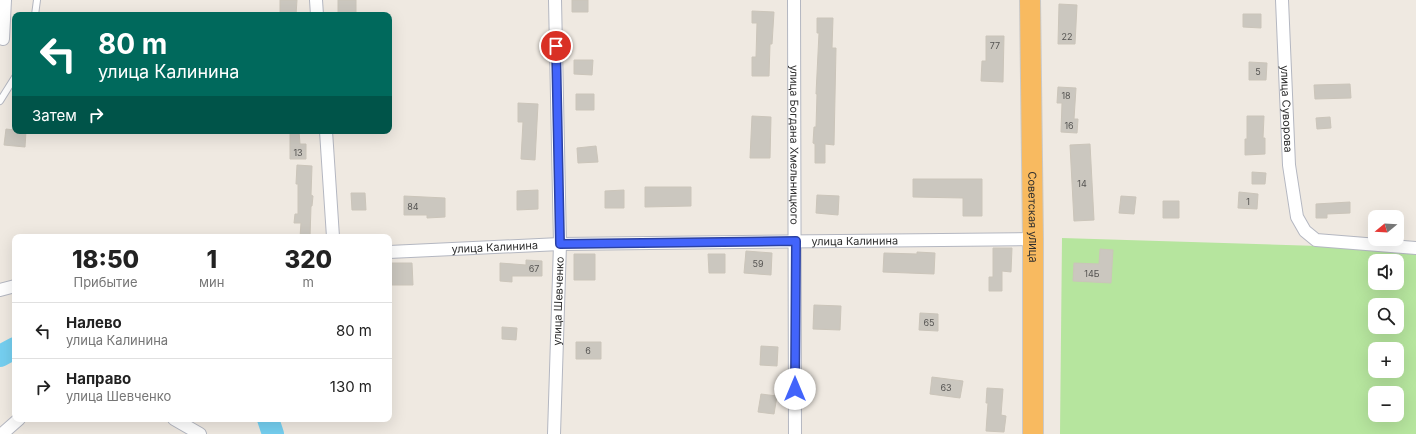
<!DOCTYPE html>
<html lang="ru">
<meta charset="utf-8">
<style>
body{margin:0;font-family:Inter,sans-serif;background:#f6f6f6;color:#222;height:100vh;display:flex;flex-direction:column;font-size:15px;white-space:nowrap}
*{box-sizing:border-box;margin:0}
p{font-size:13px;color:#767676}
.icon{flex:none;width:22px;height:22px;fill:none;stroke:currentColor;stroke-width:2;stroke-linecap:round;stroke-linejoin:round}
.map{position:relative;flex:1;overflow:hidden}
.panel{position:absolute;left:12px;top:234px;width:380px;height:188px;display:flex;flex-direction:column;background:#fff;border-radius:8px;box-shadow:0 4px 16px #0002}
.panel>*{flex:none}
.hud{position:absolute;left:12px;top:12px;width:380px;height:122px;border-radius:8px;box-shadow:0 4px 16px #0002;background:#00695c;color:#fff;overflow:hidden}
.needle{width:26px;rotate:252deg}
.buttons{position:absolute;left:1368px;top:210px;display:grid;gap:8px}
.buttons a{display:grid;place-items:center;width:36px;height:36px;border-radius:8px;background:#fff;box-shadow:0 4px 16px #0002;font-size:20px}
.pin{position:absolute;display:grid;place-items:center;width:34px;height:34px;color:#fff;margin:-17px;border:2px solid #fff;border-radius:50%;box-shadow:0 1px 4px #0007}
.me{position:absolute;width:44px;margin:-22px;rotate:0deg;stroke-linejoin:round;filter:drop-shadow(0 0 3px #0008)}
.turn{display:flex;align-items:center;gap:14px;height:84px;padding:0 20px;font-size:18px}
.turn .icon{width:52px;height:52px;stroke-width:2.5}
.turn b{display:block;font-size:28px;line-height:34px}
.then{display:flex;align-items:center;height:38px;padding:0 20px;background:#0003;gap:8px;font-size:15px}
.eta{display:flex;justify-content:space-evenly;align-items:center;height:68px;text-align:center}
.eta b{font-size:24px;font-weight:800;line-height:28px}
ul{padding:0;list-style:none}
li{display:flex;align-items:center;gap:12px;height:56px;padding:0 20px;border-top:1px solid #e0e0e0}
li div{flex:1}
li b{display:block;font-size:15px}
li em{font-style:normal}
.map>svg:first-child{display:block}
</style>
<div class="map">
<svg width="1416" height="434" viewBox="0 0 1416 434">
<rect width="100%" height="100%" fill="#efe9e1"/>
<!-- green -->
<path fill="#b6e59e" fill-rule="evenodd" d="M1062,238L1416,249V434H1060ZM1375,261H1397V283H1375ZM1375,305H1397V327H1375ZM1375,349H1397V371H1375ZM1375,393H1397V415H1375Z"/>
<g fill="none" stroke-linecap="round" stroke-linejoin="round">
<!-- river -->
<path stroke="#75cff0" stroke-width="22" d="M0,356L15,348
M268,419L273,434"/>
</g>
<!-- building -->
<path fill="#cbc7bf" stroke="#cbc5ba" d="M280,0H297L296,15H280Z
M338,0H356V14H338Z
M572,0H588V12H572Z
M1059,4L1077,5L1075,44H1058Z
M752,11L774,12L772,44H770L769,76H752V57H756L757,23H752Z
M1243,14H1261V28L1243,27Z
M817,18H833L832,48H836L834,145L825,144V163H815V144L813,143L814,127H816L817,94H816L819,33H817Z
M986,36H1004L1003,82L981,81L982,61H986Z
M574,60H593L592,75L574,74Z
M1249,62L1267,63L1266,80H1249Z
M1350,84L1351,98L1315,99L1314,85Z
M1058,87L1076,88L1074,119H1078L1077,133L1061,132L1062,103H1057Z
M576,94H594V110H576Z
M518,103L538,104L535,160L521,159L523,122H518Z
M752,116L771,117L770,158H750Z
M1247,116H1264L1263,138H1265V154L1245,155V139H1247Z
M1330,117L1331,128L1317,129L1316,118Z
M6,129L15,130V131H26L25,147L4,145Z
M290,131H299L300,144H306V159H290Z
M1090,144L1094,220L1074,221L1070,145Z
M596,146L598,162L578,163L577,148Z
M297,165L312,166L311,195L313,196L312,206H311L310,237H300L301,223H294L295,214H298V184H296Z
M1252,172L1266,173L1265,184H1252Z
M913,179H982V216H963V198L913,197Z
M645,187H691V206L645,207Z
M538,190V209L517,210V191Z
M624,190V208H605V191Z
M1239,192L1258,194L1257,209L1238,208Z
M351,193H365L366,210H352Z
M817,195L839,196L838,215L816,213Z
M404,196L445,198V217L427,218V215H404Z
M1121,196L1136,197L1134,214L1119,213Z
M1163,201H1179V218H1163Z
M1350,202V213L1327,214V218H1316V204Z
M993,248H1012L1011,272L1002,271V291H989V277H993Z
M1100,249L1113,250L1111,283L1073,281L1074,263L1099,264Z
M746,251L772,253L771,275L744,273Z
M917,252L935,253L934,274L883,272L884,253L917,254Z
M574,254H595V280H574Z
M708,254H725V273H709Z
M526,260L542,261V276H512V282L500,281V263L526,265Z
M391,263H412L413,285H392Z
M814,305L841,306L840,330L813,329Z
M920,313L938,314V331L919,330Z
M502,327L517,328L516,340L502,339Z
M576,342H601V359H576Z
M761,346L778,347L777,366L760,365Z
M932,377L963,381L960,398L930,394Z
M987,388L1003,389L1001,415L1006,416L1004,432L986,431L988,403H986Z
M761,394L777,396L774,414L758,412Z"/>
<g fill="none" stroke-linecap="round" stroke-linejoin="round">
<defs>
<path id="service" d="M35,15L37,0
M0,101L15,77"/>
<g id="minor">
<path d="M316,0L317,15"/>
<path id="s1" d="M794,0L795,434"/>
<path id="s2" d="M1282,0L1289,165L1297,217L1305,231L1316,240L1416,248"/>
<path d="M3,39L5,0"/>
<path d="M326,131L333,237"/>
<path id="s3" d="M389,252L560,244L1033,239"/>
<path d="M0,290L15,286"/>
<path d="M174,419L200,434"/>
<path d="M2,434L19,419"/>
<path id="s4" d="M554,434L560,244L555,0"/>
</g>
<g id="trunk">
<path id="s5" d="M1030,0L1033,239V434"/>
</g>
</defs>
<!-- service casing -->
<use href="#service" stroke="#b4b7c1" stroke-width="8"/>
<!-- minor casing -->
<use href="#minor" stroke="#b4b7c1" stroke-width="14"/>
<!-- trunk casing -->
<use href="#trunk" stroke="#c9c9c9" stroke-width="22"/>
<!-- service -->
<use href="#service" stroke="#fff" stroke-width="6"/>
<!-- minor -->
<use href="#minor" stroke="#fff" stroke-width="12"/>
<!-- trunk -->
<use href="#trunk" stroke="#f8ba60" stroke-width="20"/>
</g>
<g fill="none" stroke-linecap="round" stroke-linejoin="round">
<defs>
<path id="route" d="M556,46L560,244L796,241L795,389"/>
</defs>
<!-- route casing -->
<use href="#route" stroke="#2b41a3" stroke-width="10"/>
<!-- route -->
<use href="#route" stroke="#4264fb" stroke-width="7"/>
</g>
<g text-anchor="middle" dominant-baseline="central" stroke-width="3.5" stroke-linejoin="round" paint-order="stroke">
<!-- number labels -->
<g font-size="9" fill="#555452">
<text x="1067" y="36">22</text>
<text x="995" y="45">77</text>
<text x="1258" y="71">5</text>
<text x="1066" y="95">18</text>
<text x="1069" y="125">16</text>
<text x="298" y="152">13</text>
<text x="1082" y="183">14</text>
<text x="1248" y="201">1</text>
<text x="413" y="206">84</text>
<text x="758" y="263">59</text>
<text x="534" y="268">67</text>
<text x="1092" y="273">14Б</text>
<text x="929" y="322">65</text>
<text x="588" y="350">6</text>
<text x="946" y="387">63</text>
</g>
<!-- street labels -->
<g font-size="11" fill="#2e2e2e" stroke="#fff">
<text stroke="none"><textPath href="#s2" startOffset="109">улица Суворова</textPath></text>
<text stroke="none"><textPath href="#s1" startOffset="145">улица Богдана Хмельницкого</textPath></text>
<text stroke="none"><textPath href="#s5" startOffset="217">Советская улица</textPath></text>
<text stroke="none"><textPath href="#s3" startOffset="466">улица Калинина</textPath></text>
<text stroke="none"><textPath href="#s3" startOffset="106">улица Калинина</textPath></text>
<text stroke="none"><textPath href="#s4" startOffset="133">улица Шевченко</textPath></text>
</g>
</g>
</svg>
<div class="buttons">
<a><svg class="needle" viewBox="-14 -14 28 28"><path d="M0-13l5 13h-10z" fill="#e53935"/><path d="M0 13l5-13h-10z" fill="#767676"/></svg></a>
<a><svg class="icon" aria-label="sound" viewBox="0 0 24 24"><path d="M4 9h4l5-4v14l-5-4H4zM17 9q2 3 0 6"/></svg></a>
<a><svg class="icon" aria-label="search" viewBox="0 0 24 24"><circle cx="10" cy="10" r="6"/><path d="M15 15l6 6"/></svg></a>
<a>+</a>
<a>−</a>
</div>
<div class="pin" style="left:556px;top:46px;background:#d93025"><svg class="icon" aria-label="arrive" viewBox="0 0 24 24"><path d="M6 21V4h12l-3 4 3 4H6"/></svg></div>
<svg class="me" style="left:795px;top:389px" viewBox="-20 -20 40 40"><circle r="19" fill="#fff"/><path d="M0-13L10 11 0 6-10 11z" fill="#4264fb"/></svg>
<div class="hud">
<div class="turn"><svg class="icon" aria-label="left" viewBox="0 0 24 24"><path d="M17 20v-9H6M10 6l-5 5 5 5"/></svg><div><b>80 m</b>улица Калинина</div></div>
<div class="then">Затем<svg class="icon" aria-label="right" viewBox="0 0 24 24"><path d="M7 20v-9h11M14 6l5 5-5 5"/></svg></div>
</div>
<section class="panel">
<div class="eta">
<div><b>18:50</b><p>Прибытие</p></div>
<div><b>1</b><p>мин</p></div>
<div><b>320</b><p>m</p></div>
</div>
<ul>
<li><svg class="icon" aria-label="left" viewBox="0 0 24 24"><path d="M17 20v-9H6M10 6l-5 5 5 5"/></svg><div><b>Налево</b><p>улица Калинина</p></div><em>80 m</em></li>
<li><svg class="icon" aria-label="right" viewBox="0 0 24 24"><path d="M7 20v-9h11M14 6l5 5-5 5"/></svg><div><b>Направо</b><p>улица Шевченко</p></div><em>130 m</em></li>
</ul>
</section>
</div>
